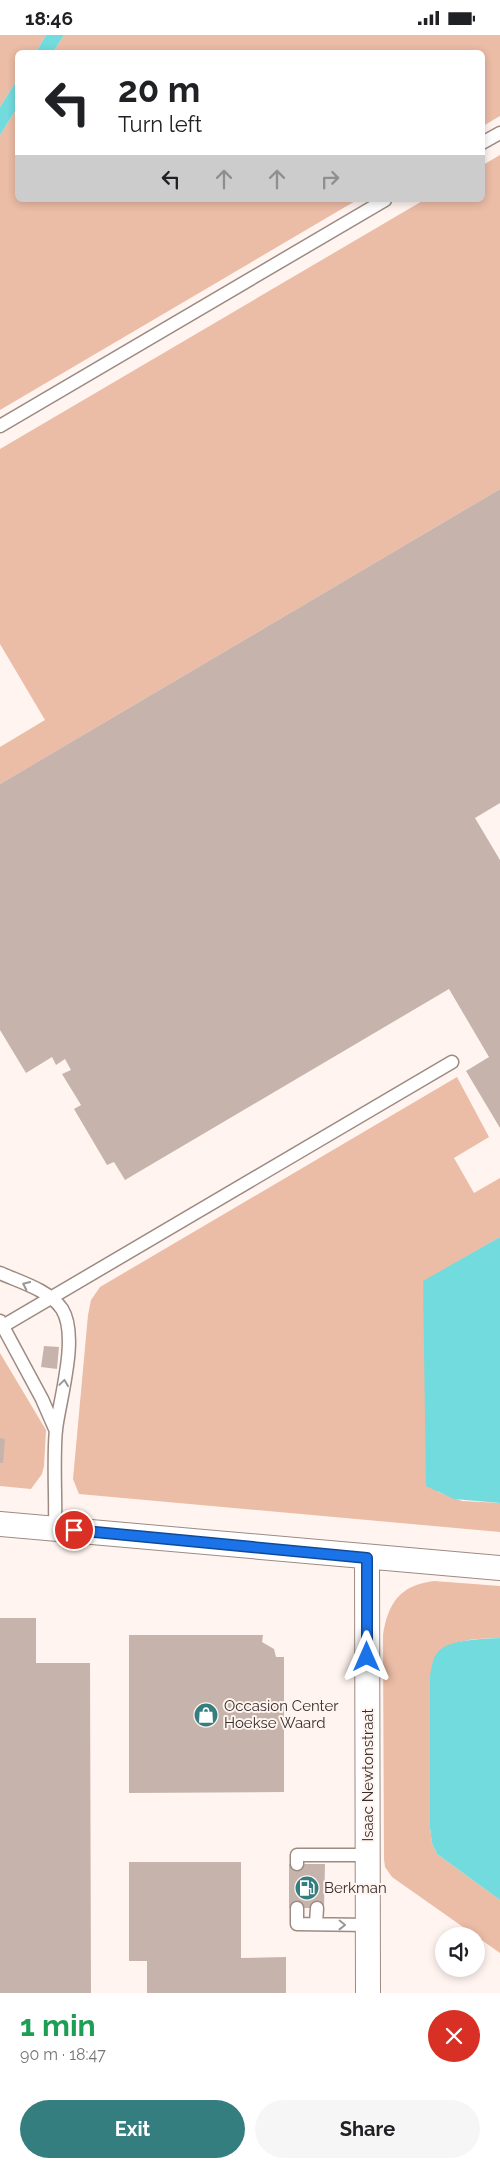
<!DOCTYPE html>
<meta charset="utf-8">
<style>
body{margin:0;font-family:Raleway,sans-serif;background:#f6f6f6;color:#202124;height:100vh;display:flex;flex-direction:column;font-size:19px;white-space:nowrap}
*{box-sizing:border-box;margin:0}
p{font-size:16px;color:#757577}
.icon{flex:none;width:28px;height:28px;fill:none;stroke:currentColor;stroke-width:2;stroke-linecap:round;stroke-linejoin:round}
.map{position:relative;height:1958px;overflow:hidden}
.panel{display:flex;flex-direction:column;background:#fff;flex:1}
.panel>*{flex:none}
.guide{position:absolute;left:15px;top:15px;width:470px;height:152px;border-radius:8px;box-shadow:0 2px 8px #0003;background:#fff;color:#202124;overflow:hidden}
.controls{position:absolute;left:435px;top:1892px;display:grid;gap:10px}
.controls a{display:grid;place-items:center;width:50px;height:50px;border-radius:50%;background:#fff;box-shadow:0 2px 8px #0003;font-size:25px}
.pin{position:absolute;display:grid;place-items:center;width:42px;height:42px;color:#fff;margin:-21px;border:2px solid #fff;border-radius:50%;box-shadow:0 1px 5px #0007}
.me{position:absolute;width:55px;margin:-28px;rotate:0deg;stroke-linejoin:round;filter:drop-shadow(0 0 4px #0008)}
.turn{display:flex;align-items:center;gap:18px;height:105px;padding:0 20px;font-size:22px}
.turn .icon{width:65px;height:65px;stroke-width:2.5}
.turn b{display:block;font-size:35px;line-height:42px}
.lanes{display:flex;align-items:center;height:48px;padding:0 20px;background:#0003;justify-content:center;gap:25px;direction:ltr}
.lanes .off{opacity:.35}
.round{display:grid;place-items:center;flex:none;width:52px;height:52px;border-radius:26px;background:#f6f6f6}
.overview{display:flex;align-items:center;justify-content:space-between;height:85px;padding:0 20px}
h1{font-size:30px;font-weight:700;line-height:38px;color:#1e9e55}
.primary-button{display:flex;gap:10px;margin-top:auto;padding:10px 20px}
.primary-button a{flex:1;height:58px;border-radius:30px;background:#357e80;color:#fff;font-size:20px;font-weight:700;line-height:58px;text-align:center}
.primary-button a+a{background:#f6f6f6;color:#202124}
.status{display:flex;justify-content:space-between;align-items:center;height:35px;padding:0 25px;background:#fff;direction:ltr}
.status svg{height:14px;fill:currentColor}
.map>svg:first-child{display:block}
</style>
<div class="status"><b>18:46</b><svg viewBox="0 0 49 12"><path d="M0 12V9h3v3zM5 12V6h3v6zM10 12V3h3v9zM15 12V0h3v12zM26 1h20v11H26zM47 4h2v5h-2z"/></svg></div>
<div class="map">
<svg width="500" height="1958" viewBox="0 0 500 1958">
<rect width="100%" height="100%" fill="#fff4ef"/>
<!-- green -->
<path fill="#ebbca6" d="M0,0H46L36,17L18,18L17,45L0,72Z
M64,0H500V81L483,91L482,18L53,17Z
M17,73L18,165H357L0,375V100Z
M500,120V454L0,749V712L45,685L0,609V414L424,165H482L483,130Z
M457,1042L489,1102L454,1123L474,1158L500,1143V1202L423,1247L438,1457L462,1466L500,1468V1497L79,1459L73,1444L88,1280L91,1265L100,1252Z
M0,1318L46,1395L44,1431L42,1439L31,1454L0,1451Z
M434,1546L500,1551V1603C477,1604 440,1603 432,1630L430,1793L432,1808L437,1819L500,1865V1918L392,1842L385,1832L384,1824L383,1600C388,1568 400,1550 434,1546Z"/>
<!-- water -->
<path fill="#72dbdd" d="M46,0H64L53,17H36Z
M17,45V73L0,100V72Z
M500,1202V1468L454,1464L426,1451L423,1246Z
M500,1603V1865L437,1819L432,1808L430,1793V1640C432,1632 432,1623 438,1617C448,1604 484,1604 500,1603Z"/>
<!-- building -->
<path fill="#c6b4ac" d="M500,454V768L475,783L500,825V1093L466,1036L489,1022L449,954L125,1145L114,1127L107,1130L74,1074L81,1070L62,1039L71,1035L65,1024L56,1030L52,1022L26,1038L0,995V749Z
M44,1311L59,1312L57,1334L41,1332Z
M0,1403L5,1404L3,1428H0Z
M0,1583H36V1628H90L91,1958H0Z
M129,1600H263L262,1607L274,1614L276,1622H284V1757L129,1758Z
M129,1827H241V1923L286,1922V1958H147V1926H129Z
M289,1829H325L324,1873H289Z"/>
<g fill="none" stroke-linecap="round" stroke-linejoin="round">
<defs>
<path id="service" d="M482,108L500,98
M0,391L385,165
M0,1238C20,1247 49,1255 62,1274C79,1301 60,1363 56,1394C53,1425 56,1462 55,1493
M0,1286L42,1364L56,1396
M3,1291L452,1027
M297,1829V1820H368
M297,1873V1889L368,1890
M316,1889L317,1873"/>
<path id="minor" d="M0,1489L500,1533
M367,1523L368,1958"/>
</defs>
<!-- service casing -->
<use href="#service" stroke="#9c8b83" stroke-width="15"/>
<!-- minor casing -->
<use href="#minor" stroke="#9c8b83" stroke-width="26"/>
<!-- service -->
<use href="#service" stroke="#fff" stroke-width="12"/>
<!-- minor -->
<use href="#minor" stroke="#fff" stroke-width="24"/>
</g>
<!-- one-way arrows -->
<defs><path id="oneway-chevron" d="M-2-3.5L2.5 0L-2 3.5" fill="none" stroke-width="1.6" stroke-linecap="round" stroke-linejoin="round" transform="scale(1.25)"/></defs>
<g stroke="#9a9796">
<use href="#oneway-chevron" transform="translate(26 1250) rotate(-155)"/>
<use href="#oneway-chevron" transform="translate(64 1348) rotate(-82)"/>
<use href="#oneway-chevron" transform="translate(342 1890) rotate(1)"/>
</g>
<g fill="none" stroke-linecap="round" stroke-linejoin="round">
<defs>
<path id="route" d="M74,1495L367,1523V1622"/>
</defs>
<!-- route casing -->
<use href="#route" stroke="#114b97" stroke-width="12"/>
<!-- route -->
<use href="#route" stroke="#1a73e8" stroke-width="9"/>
</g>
<!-- icons -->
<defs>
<symbol id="shop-disc" viewBox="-11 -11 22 22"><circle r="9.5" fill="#357e80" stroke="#fff4ef"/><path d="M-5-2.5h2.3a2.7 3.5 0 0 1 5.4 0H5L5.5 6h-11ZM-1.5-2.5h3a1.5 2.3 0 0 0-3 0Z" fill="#fff"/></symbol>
<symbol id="fuel-disc" viewBox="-11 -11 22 22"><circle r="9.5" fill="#357e80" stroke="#fff4ef"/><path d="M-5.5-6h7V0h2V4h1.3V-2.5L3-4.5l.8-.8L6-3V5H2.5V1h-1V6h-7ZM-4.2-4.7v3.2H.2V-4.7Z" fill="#fff"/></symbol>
</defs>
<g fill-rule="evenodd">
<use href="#shop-disc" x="192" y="1666" width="28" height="28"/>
<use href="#fuel-disc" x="293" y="1839" width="28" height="28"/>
</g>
<g text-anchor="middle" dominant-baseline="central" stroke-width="4" stroke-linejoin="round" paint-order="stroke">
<!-- poi labels -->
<g font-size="15" fill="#362f2c" stroke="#fff4ef" text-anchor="start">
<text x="224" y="1671">Occasion Center<tspan x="224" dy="17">Hoekse Waard</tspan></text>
<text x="324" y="1853">Berkman</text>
</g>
<!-- street labels -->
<g font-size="15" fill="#362f2c" stroke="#fff4ef">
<text transform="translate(368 1740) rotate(-90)">Isaac Newtonstraat</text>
</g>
</g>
</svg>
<div class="controls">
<a><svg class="icon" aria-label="sound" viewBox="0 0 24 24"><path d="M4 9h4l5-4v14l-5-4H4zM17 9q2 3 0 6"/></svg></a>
</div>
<div class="pin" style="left:74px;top:1495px;background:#d93025"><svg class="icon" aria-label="arrive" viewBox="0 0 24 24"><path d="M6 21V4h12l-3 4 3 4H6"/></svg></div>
<svg class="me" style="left:367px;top:1622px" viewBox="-20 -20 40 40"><path d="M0-17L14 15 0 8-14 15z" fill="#1a73e8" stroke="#fff" stroke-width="4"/></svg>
<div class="guide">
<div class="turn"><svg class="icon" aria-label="left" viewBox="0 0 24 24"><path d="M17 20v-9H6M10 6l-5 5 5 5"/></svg><div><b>20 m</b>Turn left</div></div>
<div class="lanes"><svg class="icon" aria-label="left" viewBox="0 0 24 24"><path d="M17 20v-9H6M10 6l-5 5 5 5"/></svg><svg class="icon off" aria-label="ahead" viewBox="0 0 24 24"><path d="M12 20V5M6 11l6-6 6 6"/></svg><svg class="icon off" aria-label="ahead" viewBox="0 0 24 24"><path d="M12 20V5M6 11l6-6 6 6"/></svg><svg class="icon off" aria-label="right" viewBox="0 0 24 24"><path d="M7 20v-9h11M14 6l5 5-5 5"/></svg></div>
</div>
</div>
<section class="panel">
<div class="overview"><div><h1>1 min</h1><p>90 m · 18:47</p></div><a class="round" style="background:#d93025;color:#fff"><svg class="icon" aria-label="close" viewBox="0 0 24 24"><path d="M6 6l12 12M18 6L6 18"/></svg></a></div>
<div class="primary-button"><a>Exit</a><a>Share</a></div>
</section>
